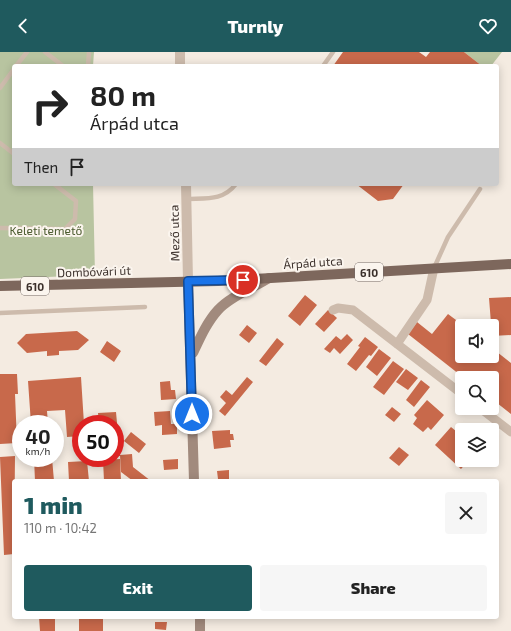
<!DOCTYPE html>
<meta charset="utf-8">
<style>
body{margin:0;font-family:"Exo 2",sans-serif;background:#f6f6f6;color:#222;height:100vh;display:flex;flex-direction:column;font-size:15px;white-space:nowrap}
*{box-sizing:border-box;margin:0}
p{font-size:13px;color:#767676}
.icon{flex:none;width:22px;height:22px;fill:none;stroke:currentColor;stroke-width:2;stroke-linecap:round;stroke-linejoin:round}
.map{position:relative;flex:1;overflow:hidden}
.details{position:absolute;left:12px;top:427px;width:487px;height:140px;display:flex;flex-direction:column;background:#fff;border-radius:4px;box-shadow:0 2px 10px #0003}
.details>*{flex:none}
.guide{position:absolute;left:12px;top:12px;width:487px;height:122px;border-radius:4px;box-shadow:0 2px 10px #0003;background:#fff;color:#222;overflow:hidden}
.tools{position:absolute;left:455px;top:267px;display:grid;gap:8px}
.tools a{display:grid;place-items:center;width:44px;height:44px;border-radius:4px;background:#fff;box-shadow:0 2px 10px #0003;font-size:20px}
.speed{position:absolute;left:12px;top:363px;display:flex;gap:8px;font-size:20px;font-weight:700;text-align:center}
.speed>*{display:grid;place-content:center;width:52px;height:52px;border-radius:50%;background:#fff;box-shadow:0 2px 10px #0003;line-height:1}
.speed small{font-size:10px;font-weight:400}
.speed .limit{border:6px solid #d22;background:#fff;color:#111}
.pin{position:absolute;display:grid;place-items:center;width:34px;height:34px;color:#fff;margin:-17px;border:2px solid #fff;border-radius:50%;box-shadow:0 1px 4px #0007}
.me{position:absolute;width:44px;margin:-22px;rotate:0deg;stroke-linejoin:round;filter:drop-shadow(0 0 3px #0008)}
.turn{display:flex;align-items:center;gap:14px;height:84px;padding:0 12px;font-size:18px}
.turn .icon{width:52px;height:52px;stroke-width:2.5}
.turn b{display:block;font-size:28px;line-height:34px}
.then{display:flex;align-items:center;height:38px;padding:0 12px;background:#0003;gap:8px;font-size:15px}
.round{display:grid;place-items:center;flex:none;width:42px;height:42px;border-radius:4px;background:#f6f6f6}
.overview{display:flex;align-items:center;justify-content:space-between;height:68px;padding:0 12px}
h1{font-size:24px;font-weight:800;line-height:30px;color:#1f5a5e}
.button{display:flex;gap:8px;margin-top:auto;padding:8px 12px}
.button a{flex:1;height:46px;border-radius:4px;background:#1f5a5e;color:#fff;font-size:16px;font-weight:800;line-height:46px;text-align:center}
.button a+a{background:#f6f6f6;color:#222}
header{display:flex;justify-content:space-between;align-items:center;height:52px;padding:0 12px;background:#1f5a5e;color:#fff;font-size:18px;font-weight:800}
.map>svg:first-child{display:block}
</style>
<header><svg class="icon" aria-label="back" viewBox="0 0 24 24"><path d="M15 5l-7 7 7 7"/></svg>Turnly<svg class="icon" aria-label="heart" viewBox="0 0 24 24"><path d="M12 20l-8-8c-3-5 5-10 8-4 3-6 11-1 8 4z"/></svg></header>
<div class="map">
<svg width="511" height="579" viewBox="0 0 511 579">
<rect width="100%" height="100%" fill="#f4ebe1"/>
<!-- green -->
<path fill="#b8c4a0" d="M0,0H94L93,14H14V132H93L95,223L0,227Z
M464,0H502L491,14H482Z"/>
<!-- building -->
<path fill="#c8694b" d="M343,0H419L426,5L430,0H464L482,14H333Z
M356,132H404L393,147L378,149Z
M305,243L317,253L300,274L288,264Z
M511,245V283L492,284L489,246Z
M328,258L337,266L324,280L315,272Z
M448,262L464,274H462V304H492V296L511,311V362L492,347V326H464L408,282L417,270L432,282Z
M247,273L257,281L249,291L239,283Z
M77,279L89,288L78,298L59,299V303L47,304V299L27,301L17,291L26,282Z
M347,282L353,288L340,302L334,296L330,301L324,297L336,284L341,288Z
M365,285L378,295L371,304L369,303L356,319L347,312L360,295L358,294Z
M277,286L284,292L266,314L259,309Z
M107,289L121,299L114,310L100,300Z
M379,297L391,306L377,324L366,315Z
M393,309L404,317L384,343L373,335Z
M406,317L418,326L408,338L396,330Z
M0,322H17L18,342H15L17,391L0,392Z
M81,325L84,372H81V384L67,385L65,358L47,359L48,372H31L28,329Z
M247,325L253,330L225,364L219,359L226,351L220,345L226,338L232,343Z
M421,328L430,335L414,355L406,348Z
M170,329L171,338H175L176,347L161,348L160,330Z
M427,348L444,363L431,378L428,375L423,380L413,372L417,366L414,363Z
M392,355L401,362L394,370L385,363Z
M170,359L171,372H177V382L162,383V373L155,374L154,360Z
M116,360L120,404H115V372H99L98,361Z
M451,375L462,384V408H469L461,417L435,393Z
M230,378V382H233L234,388H230L231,395L214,397L212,379Z
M131,380L146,392L139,401L124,389Z
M399,395L409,403L399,414L389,406Z
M132,402L133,415L151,429H133L121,420L120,403Z
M15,404L14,502L4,503L0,405Z
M34,406H52L54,429H35Z
M120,407L121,429H104L103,408Z
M178,407V417L164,418L163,408Z
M87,409L89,429H69L68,410Z
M229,418V429H214V427H218L217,419Z
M39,565H55V579H40Z
M79,565H103V579H79Z
M155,570H167L166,578L155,577Z"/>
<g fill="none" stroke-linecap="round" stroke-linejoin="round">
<!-- service -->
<path stroke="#cdbbac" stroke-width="4.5" d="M45,0L63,14
M16,14L27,0
M88,14L89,0
M323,14L333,0
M0,36L14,17
M0,91L14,102
M187,147C206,146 223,149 236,132
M0,176L65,177L75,167L76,149L54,132
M434,216L448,185L480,137
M0,261L145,255"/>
<!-- minor -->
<path stroke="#cdbbac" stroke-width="9" d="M333,258L338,256L353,258L462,342
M397,292L427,248L434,216
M480,356L511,380"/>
<!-- tertiary -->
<path stroke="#cdbbac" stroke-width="10" d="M180,0V14
M186,132L188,229"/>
<!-- secondary -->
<path stroke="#a18a7d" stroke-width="10" d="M188,229L194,429
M193,301C200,286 207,270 218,258C231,244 253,236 269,226
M200,565V579"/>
<!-- primary -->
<path stroke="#7d675c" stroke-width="10" d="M0,234L218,229L511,212"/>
</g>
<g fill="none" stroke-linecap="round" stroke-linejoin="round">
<defs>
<path id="route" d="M192,362L188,229L243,228"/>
</defs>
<!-- route casing -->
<use href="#route" stroke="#114b97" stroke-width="10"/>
<!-- route -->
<use href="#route" stroke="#1a73e8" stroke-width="7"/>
</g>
<g text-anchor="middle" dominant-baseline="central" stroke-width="4" stroke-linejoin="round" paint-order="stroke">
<!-- shield labels -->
<g fill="#fbf5ee" stroke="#756b66" stroke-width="1">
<rect x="355" y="211" width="28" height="18" rx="3"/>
<rect x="21" y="225" width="28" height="18" rx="3"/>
</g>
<g font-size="11" font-weight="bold" fill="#3b302b">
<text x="369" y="220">610</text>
<text x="35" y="234">610</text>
</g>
<!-- park labels -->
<g font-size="12" fill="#4a5a2e" stroke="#fbf5ee">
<text x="46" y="178">Keleti temető</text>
</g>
<!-- street labels -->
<g font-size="12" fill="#3b302b" stroke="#fbf5ee">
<text transform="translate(174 181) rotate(-91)">Mező utca</text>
<text transform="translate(313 210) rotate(-4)">Árpád utca</text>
<text transform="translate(94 219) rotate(-2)">Dombóvári út</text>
</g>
</g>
</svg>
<div class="tools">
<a><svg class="icon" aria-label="sound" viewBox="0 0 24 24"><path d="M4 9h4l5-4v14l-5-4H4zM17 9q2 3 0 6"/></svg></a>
<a><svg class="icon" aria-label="search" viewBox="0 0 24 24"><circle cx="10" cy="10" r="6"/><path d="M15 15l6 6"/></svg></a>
<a><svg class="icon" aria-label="layers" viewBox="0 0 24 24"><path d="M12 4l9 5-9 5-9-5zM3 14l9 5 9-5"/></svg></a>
</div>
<div class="speed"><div>40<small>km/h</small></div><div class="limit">50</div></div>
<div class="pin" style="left:243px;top:228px;background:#d93025"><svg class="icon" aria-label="arrive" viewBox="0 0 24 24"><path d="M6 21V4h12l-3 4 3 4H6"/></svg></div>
<svg class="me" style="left:192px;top:362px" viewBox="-20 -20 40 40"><circle r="17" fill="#1a73e8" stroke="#fff" stroke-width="3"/><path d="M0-11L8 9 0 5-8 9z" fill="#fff"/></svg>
<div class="guide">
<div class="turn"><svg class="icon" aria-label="right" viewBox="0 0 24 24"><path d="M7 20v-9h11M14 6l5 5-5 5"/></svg><div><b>80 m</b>Árpád utca</div></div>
<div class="then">Then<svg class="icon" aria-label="arrive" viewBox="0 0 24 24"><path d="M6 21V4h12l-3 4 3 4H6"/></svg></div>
</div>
<section class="details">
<div class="overview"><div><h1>1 min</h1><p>110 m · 10:42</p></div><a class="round"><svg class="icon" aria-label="close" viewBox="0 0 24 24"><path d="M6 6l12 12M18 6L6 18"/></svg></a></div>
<div class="button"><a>Exit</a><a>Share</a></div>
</section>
</div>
